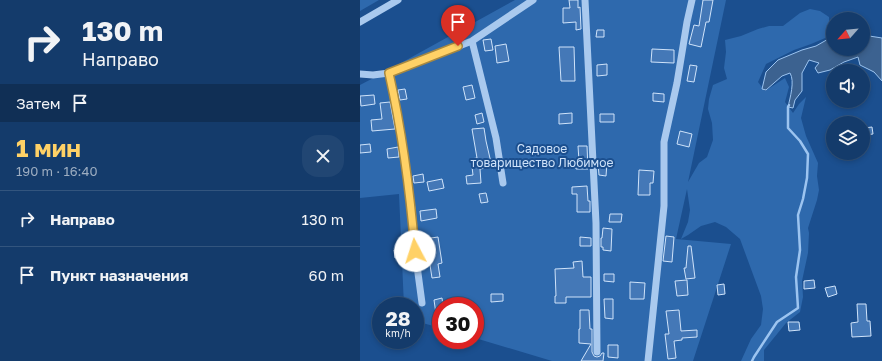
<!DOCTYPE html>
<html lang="ru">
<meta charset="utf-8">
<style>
body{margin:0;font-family:"Golos Text",sans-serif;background:#214673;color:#f1f3f6;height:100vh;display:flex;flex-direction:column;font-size:15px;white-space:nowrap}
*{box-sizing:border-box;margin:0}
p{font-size:13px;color:#9dadc1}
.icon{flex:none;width:22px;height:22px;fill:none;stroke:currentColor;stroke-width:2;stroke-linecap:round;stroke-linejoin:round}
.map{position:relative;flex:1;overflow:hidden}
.drawer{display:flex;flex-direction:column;background:#143b6b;width:360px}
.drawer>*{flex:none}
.top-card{background:#143b6b;color:#f1f3f6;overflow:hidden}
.needle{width:26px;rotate:243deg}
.controls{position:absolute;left:466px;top:12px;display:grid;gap:8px}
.controls a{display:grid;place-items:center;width:44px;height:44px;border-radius:50%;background:#143b6b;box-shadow:0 2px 6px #0003,0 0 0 1px #33557e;font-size:20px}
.speed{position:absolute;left:12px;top:297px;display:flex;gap:8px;font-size:20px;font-weight:700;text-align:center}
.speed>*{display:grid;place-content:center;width:52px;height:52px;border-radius:50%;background:#143b6b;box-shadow:0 2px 6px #0003,0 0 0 1px #33557e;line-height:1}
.speed small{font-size:10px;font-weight:400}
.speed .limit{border:6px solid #d22;background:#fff;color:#111}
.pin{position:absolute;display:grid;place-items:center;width:34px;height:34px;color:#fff;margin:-41px -17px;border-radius:50% 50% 50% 0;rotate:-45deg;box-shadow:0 0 4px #0007}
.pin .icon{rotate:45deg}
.me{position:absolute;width:44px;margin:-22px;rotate:355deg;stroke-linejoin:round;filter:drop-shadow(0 0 3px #0008)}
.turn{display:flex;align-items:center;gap:14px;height:84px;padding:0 16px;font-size:18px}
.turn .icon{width:52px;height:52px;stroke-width:2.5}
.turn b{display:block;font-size:28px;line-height:34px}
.then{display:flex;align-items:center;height:38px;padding:0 16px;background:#0003;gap:8px;font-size:15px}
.round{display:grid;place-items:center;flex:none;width:42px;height:42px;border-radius:16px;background:#214673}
.summary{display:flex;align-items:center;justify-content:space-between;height:68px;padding:0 16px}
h1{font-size:24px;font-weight:700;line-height:30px;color:#ffd166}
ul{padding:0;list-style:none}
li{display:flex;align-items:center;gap:12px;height:56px;padding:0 16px;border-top:1px solid #33557e}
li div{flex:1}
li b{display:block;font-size:15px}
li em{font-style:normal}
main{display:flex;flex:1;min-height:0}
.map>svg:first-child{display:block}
</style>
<main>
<section class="drawer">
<div class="top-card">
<div class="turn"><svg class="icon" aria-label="right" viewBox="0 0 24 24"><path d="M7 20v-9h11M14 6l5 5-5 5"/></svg><div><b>130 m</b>Направо</div></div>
<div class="then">Затем<svg class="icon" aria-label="arrive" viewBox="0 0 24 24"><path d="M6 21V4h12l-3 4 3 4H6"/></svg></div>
</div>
<div class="summary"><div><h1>1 мин</h1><p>190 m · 16:40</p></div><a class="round"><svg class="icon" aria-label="close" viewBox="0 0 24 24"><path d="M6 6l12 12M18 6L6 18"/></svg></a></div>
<ul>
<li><svg class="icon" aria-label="right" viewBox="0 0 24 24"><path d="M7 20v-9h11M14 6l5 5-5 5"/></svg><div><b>Направо</b></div><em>130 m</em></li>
<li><svg class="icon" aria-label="arrive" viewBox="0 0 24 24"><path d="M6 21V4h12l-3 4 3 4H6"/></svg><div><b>Пункт назначения</b></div><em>60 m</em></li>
</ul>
</section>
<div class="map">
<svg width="522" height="361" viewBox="0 0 522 361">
<rect width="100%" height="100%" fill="#1b4f8f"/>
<!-- green -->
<path fill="#2e69ad" d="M0,0H19L0,11Z
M155,0H366L328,182L339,163L347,157L353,140L352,123L348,109L349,99L353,85L367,79L364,68L366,52L365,40L381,36L398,29L409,26H423L440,13L450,9L460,11L469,17L470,36L451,44L434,50L406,64L398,82L405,91L425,78L429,87L425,102L433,113L439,104L446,97L441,118L446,136L458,163L457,176L459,190L457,200L448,228L449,233L448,253L442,281L443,297L440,312L426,323L404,350V361H381L391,339L401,325L403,309L401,296L380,239L366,227L355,222L341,226L328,235L321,239L328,222L330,210L327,189L316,239L371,244L333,361H192L115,338V306H81V328L55,321V306H44L39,194L0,198V85L21,74Z"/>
<!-- water -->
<path fill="#3c6290" stroke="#9cc4f0" d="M503,35L522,38V81L514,72L500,65L498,57L484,62L470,70L458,73L455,68L459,63L449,60L442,73V91L435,100L433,108L428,107C430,98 435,81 430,73L422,76L406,90L402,89L406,72L418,60L442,50L456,46L470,38H473V49H503Z"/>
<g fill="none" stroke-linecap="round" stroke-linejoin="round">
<!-- stream -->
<path stroke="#9cc4f0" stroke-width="2.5" d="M392,361L394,357L417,322L438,308L436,277L440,250L438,215L443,199L447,178L448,154L440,141L428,128V107L429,105"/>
</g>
<!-- building -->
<path fill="#4478b7" stroke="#cfe3fa" d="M209,0H218V8L220,7L221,29L216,30V22L203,23V8H210Z
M343,0H353L349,22H346L341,47L329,44L334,25L339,26Z
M237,30H244V37H236Z
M131,39L133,50L125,51L123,40Z
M146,44L149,61L137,63L135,46Z
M199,47H214L215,81H201Z
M292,49L314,50V63L291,62Z
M247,64V75L237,76V65Z
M330,65L337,66L334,82L327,81Z
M112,85L115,98L106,100L103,87Z
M45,89L47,99L40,100L38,90Z
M293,93L304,94V102L293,101Z
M14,95L15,104L1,106L0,96Z
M30,102L35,129L12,131L11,120L22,119L20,103Z
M122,113L124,122L117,124L115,115Z
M212,113V123L199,124V114Z
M240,114H254V122H240Z
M512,127L513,134L505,135L504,128Z
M124,128L126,141L132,167L120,169L121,183L107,184L106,176L113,175L111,159L117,158L112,129Z
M320,131L332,134L329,147L317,144Z
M10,144L11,152L0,153V145Z
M218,146H227L228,169H216L215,162L219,161Z
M38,147L39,157L28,158L27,149Z
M238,163H247L246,176L239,175Z
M279,170L294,171L293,183H290V195H278Z
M63,174L64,182L54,183L53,176Z
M82,179L84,188L69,191L67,182Z
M227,186L228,201H230V212H217V194H212V187Z
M126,193L128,202L121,203L119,194Z
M76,209L77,218L61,221L60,211Z
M250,214H262L261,222H249Z
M243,228L252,229L251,251L243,250V247H241V238H242Z
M306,236L314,237L312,262L303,261Z
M78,237L82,263L78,264L80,277L72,278L70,265H67L64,250H66L64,239Z
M220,237L231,238V246H220Z
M328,246H331L335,278L326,279L324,268H326Z
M34,250H44V257L35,258Z
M222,261L223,277H231V297H206V303H195V296H196L195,269L214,268L213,262Z
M244,274H254V282L244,281Z
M327,280L328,295L317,296L315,281Z
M454,280L455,288L444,289V281Z
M270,282L285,283L284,299H270Z
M364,284L365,294L358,295L357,285Z
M475,286L477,294L468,297L465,288Z
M131,294H143V301L131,302Z
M82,298L83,306H81V321H77L74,300Z
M244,299H253V319L245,318Z
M497,304H506L507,321H510L511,336L492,337L491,323L498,322Z
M220,310H229L230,329H232V352L234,356L237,357L240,356L242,353H244L243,361H221L231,344L219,343V329H220Z
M319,310L321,331L337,330V337L322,338V340L314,341L316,358L308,359L305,334H309L306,311Z
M428,322H439L440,330L429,331Z
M248,345H258V358L248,357Z"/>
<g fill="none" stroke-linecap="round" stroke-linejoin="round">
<!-- minor -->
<path stroke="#a9c9ee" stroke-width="7" d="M225,0L236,223L237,352
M0,22L38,0
M112,41L136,138L143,183
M29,73L37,109L52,209L55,251L62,303
M0,74L13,75L29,73L112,41L173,0
M288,361L304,206V142L317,83L327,22L332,0"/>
</g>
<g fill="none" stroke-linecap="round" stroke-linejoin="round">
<defs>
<path id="route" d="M55,251C50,191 42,131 29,73L98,46"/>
</defs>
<!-- route casing -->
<use href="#route" stroke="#a68842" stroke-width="10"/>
<!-- route -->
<use href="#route" stroke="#ffd166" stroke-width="7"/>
</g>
<g text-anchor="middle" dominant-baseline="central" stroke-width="4" stroke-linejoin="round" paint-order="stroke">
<!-- park labels -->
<g font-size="12" fill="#cfe3fa" stroke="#1b4f8f">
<text x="182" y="148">Садовое<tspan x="182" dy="14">товарищество Любимое</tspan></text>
</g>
</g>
</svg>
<div class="controls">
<a><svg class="needle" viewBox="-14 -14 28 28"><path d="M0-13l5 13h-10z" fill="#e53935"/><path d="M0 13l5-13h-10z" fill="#9dadc1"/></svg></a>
<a><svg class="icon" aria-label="sound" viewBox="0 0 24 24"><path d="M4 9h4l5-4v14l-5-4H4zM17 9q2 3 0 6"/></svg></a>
<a><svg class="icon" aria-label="layers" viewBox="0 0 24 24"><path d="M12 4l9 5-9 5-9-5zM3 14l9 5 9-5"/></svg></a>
</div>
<div class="speed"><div>28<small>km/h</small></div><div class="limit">30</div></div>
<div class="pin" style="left:98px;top:46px;background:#d93025"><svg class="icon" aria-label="arrive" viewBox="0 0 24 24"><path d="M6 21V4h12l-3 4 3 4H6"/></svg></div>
<svg class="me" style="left:55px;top:251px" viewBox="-20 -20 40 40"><circle r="19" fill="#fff"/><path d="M0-13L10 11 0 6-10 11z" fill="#ffd166"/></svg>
</div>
</main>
